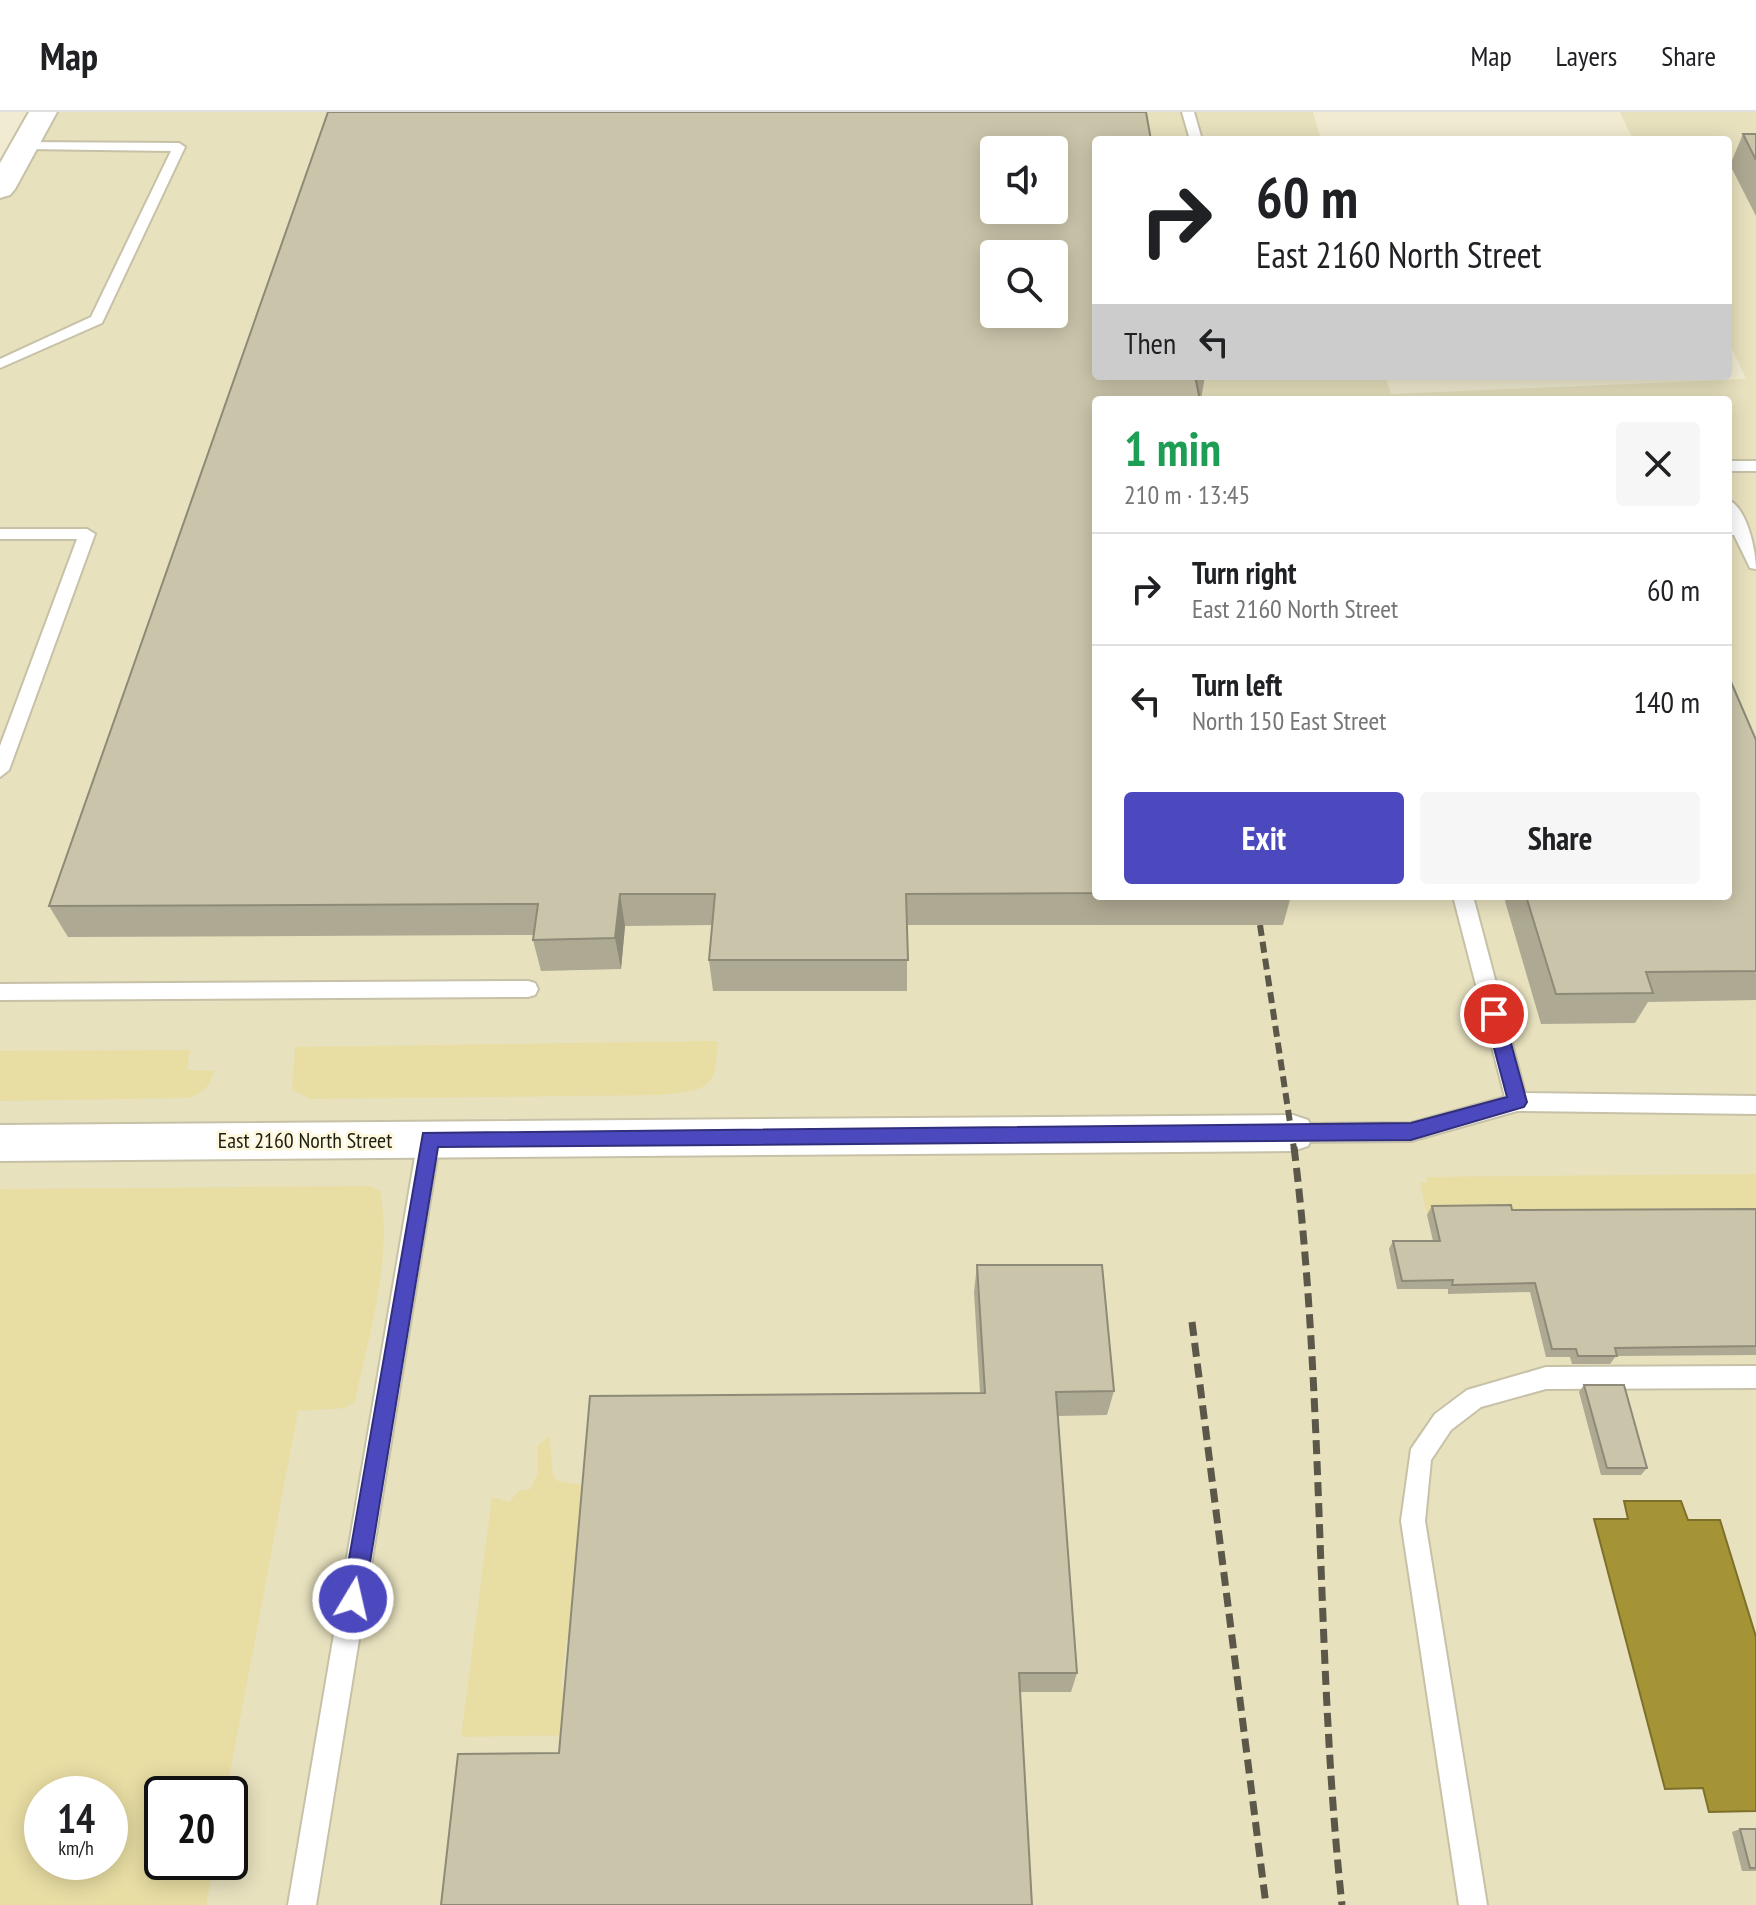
<!DOCTYPE html>
<meta charset="utf-8">
<style>
body{margin:0;font-family:"PT Sans Narrow",sans-serif;background:#f6f6f6;color:#202124;height:100vh;display:flex;flex-direction:column;font-size:30px;white-space:nowrap}
*{box-sizing:border-box;margin:0}
p{font-size:26px;color:#757577}
.icon{flex:none;width:44px;height:44px;fill:none;stroke:currentColor;stroke-width:2;stroke-linecap:round;stroke-linejoin:round}
.map{position:relative;flex:1;overflow:hidden}
.sheet{position:absolute;left:1092px;top:284px;width:640px;height:504px;display:flex;flex-direction:column;background:#fff;border-radius:8px;box-shadow:0 4px 20px #0003}
.sheet>*{flex:none}
.top-card{position:absolute;left:1092px;top:24px;width:640px;height:244px;border-radius:8px;box-shadow:0 4px 20px #0003;background:#fff;color:#202124;overflow:hidden}
.tools{position:absolute;left:980px;top:24px;display:grid;gap:16px}
.tools a{display:grid;place-items:center;width:88px;height:88px;border-radius:8px;background:#fff;box-shadow:0 4px 20px #0003;font-size:40px}
.speed{position:absolute;left:24px;top:1664px;display:flex;gap:16px;font-size:40px;font-weight:700;text-align:center}
.speed>*{display:grid;place-content:center;width:104px;height:104px;border-radius:50%;background:#fff;box-shadow:0 4px 20px #0003;line-height:1}
.speed small{font-size:20px;font-weight:400}
.speed .limit{border:4px solid #111;border-radius:12px;background:#fff;color:#111}
.pin{position:absolute;display:grid;place-items:center;width:68px;height:68px;color:#fff;margin:-34px;border:4px solid #fff;border-radius:50%;box-shadow:0 2px 8px #0007}
.me{position:absolute;width:88px;margin:-44px;rotate:9deg;stroke-linejoin:round;filter:drop-shadow(0 0 6px #0008)}
.turn{display:flex;align-items:center;gap:28px;height:168px;padding:0 32px;font-size:36px}
.turn .icon{width:104px;height:104px;stroke-width:2.5}
.turn b{display:block;font-size:56px;line-height:68px}
.then{display:flex;align-items:center;height:76px;padding:0 32px;background:#0003;gap:16px;font-size:30px}
.round{display:grid;place-items:center;flex:none;width:84px;height:84px;border-radius:8px;background:#f6f6f6}
.overview{display:flex;align-items:center;justify-content:space-between;height:136px;padding:0 32px}
h1{font-size:48px;font-weight:800;line-height:60px;color:#1e9e55}
.button{display:flex;gap:16px;margin-top:auto;padding:16px 32px}
.button a{flex:1;height:92px;border-radius:8px;background:#4c49bf;color:#fff;font-size:32px;font-weight:800;line-height:92px;text-align:center}
.button a+a{background:#f6f6f6;color:#202124}
ul{padding:0;list-style:none}
li{display:flex;align-items:center;gap:24px;height:112px;padding:0 32px;border-top:2px solid #e0e0e0}
li div{flex:1}
li b{display:block;font-size:30px}
li em{font-style:normal}
header{display:flex;align-items:center;gap:48px;box-sizing:border-box;height:112px;padding:0 40px;background:#fff;border-bottom:2px solid #e0e0e0}
header strong{font-size:38px}
nav{display:flex;gap:44px;margin-inline-start:auto;font-size:28px}
.map>svg:first-child{display:block}
</style>
<header>
<strong>Map</strong>
<nav><a>Map</a><a>Layers</a><a>Share</a></nav>
</header>
<div class="map">
<svg width="1756" height="1793" viewBox="0 0 1756 1793">
<rect width="100%" height="100%" fill="#f1ecd1"/>
<!-- built -->
<path fill="#e7e1be" fill-rule="evenodd" d="M37,0H1313L1321,28H1096V264H1385L1391,282L1746,267L1728,228V28H1633L1620,0H1756V1793H0V68ZM994,38H1054V98H994ZM994,142H1054V202H994ZM1096,288H1728V784H1096ZM42,1682H110V1750H42ZM162,1682H230V1750H162Z"/>
<!-- green -->
<path fill="#e8dda3" fill-rule="evenodd" d="M717,929C718,979 705,978 660,983L311,987L292,978L295,935Z
M190,938L187,958L214,959C209,975 204,981 188,986L0,989V939Z
M1756,1062V1105L1427,1103L1420,1071L1427,1070V1065Z
M369,1074L380,1078C393,1147 369,1221 355,1289L345,1296L298,1299L226,1682H162V1750H214L206,1793H0V1077ZM110,1682V1750H42V1682Z
M549,1325L553,1362L557,1369L592,1375L579,1528H566L561,1578L575,1579L572,1623L461,1625L492,1385L509,1390L520,1378L531,1377L538,1360V1333Z"/>
<!-- water -->
<path fill="#a59435" stroke="#7d702b" stroke-width="2" d="M1624,1389H1681L1688,1408H1720L1756,1525V1699L1709,1700L1703,1676L1665,1677L1594,1407H1628Z"/>
<g fill="none" stroke-linecap="round" stroke-linejoin="round">
<defs>
<path id="service" d="M1182,0H1194L1202,28H1190Z
M21,30L179,31L185,35L102,211L0,256V247L91,205L171,39L26,37L21,36Z
M1728,349H1756V359H1728Z
M1728,388C1747,395 1756,439 1756,457L1750,456L1734,423H1728Z
M0,417H87L95,422L9,658L0,665V634L77,427H0Z
M1453,784H1473L1525,981L1756,984V1002L1517,999L1411,1029L1293,1030L1286,1027L1282,1021L1286,1015L1293,1012L1411,1011L1505,985Z
M528,869L535,871L538,877L535,883L528,885L0,888V872Z
M429,1018L436,1021L440,1027L316,1793H288L418,1027L422,1021Z
M1756,1254V1276L1546,1277L1481,1295L1451,1318L1431,1348L1425,1409L1487,1793H1459L1401,1409L1411,1337L1435,1302L1467,1278L1546,1255Z"/>
<path id="minor" d="M1293,1003L1308,1008L1314,1021L1308,1034L1293,1039L0,1049V1013Z"/>
<path id="secondary" d="M29,0H57L15,77L10,83L0,86V51Z"/>
</defs>
<!-- service casing -->
<use href="#service" stroke="#c6c1a7" stroke-width="4"/>
<!-- minor casing -->
<use href="#minor" stroke="#c6c1a7" stroke-width="4"/>
<!-- secondary casing -->
<use href="#secondary" stroke="#c6c1a7" stroke-width="4"/>
<!-- service -->
<use href="#service" fill="#fff" fill-rule="evenodd"/>
<!-- minor -->
<use href="#minor" fill="#fff" fill-rule="evenodd"/>
<!-- secondary -->
<use href="#secondary" fill="#fff" fill-rule="evenodd"/>
<!-- rail-far1 -->
<path stroke="#5b5849" stroke-width="6" stroke-dasharray="11 6" stroke-linecap="butt" d="M1260,813L1294,1037"/>
<!-- rail -->
<path stroke="#5b5849" stroke-width="7" stroke-dasharray="14 7" stroke-linecap="butt" d="M1294,1035C1325,1286 1315,1541 1342,1793
M1192,1210L1266,1793"/>
</g>
<!-- wall -->
<path fill="#aea992" d="M1743,22H1756V104L1730,53Z
M1096,264H1205L1201,288H1096V784H1291L1283,813H907V879H713L709,848L712,813L625,814L621,857L541,859L533,828L534,823L68,825L49,794Z
M1756,628V888L1648,890L1635,911L1541,912L1505,789L1507,784H1728Z
M1432,1094L1512,1098L1756,1097V1243L1616,1244L1610,1252H1572L1570,1245H1546L1530,1180L1448,1182V1177H1397L1389,1137L1393,1129H1433L1427,1103Z
M977,1153L1114,1279L1107,1303L1058,1304L1077,1561L1071,1580H1020L1032,1793L559,1641L980,1281L974,1180Z
M1584,1273L1647,1356L1641,1363H1601L1579,1280Z
M1740,1717H1756V1759H1742L1732,1720Z"/>
<!-- shaded-wall -->
<path fill="#8d8a77" d="M620,782L625,814L621,857L615,826Z"/>
<!-- building -->
<path fill="#cac5aa" stroke="#8d8a77" stroke-width="2" fill-rule="evenodd" d="M328,0H1146L1151,28H1096V264H1195L1200,288H1096V781L906,782L908,848H709L715,782H620L615,826L533,828L538,792L49,794ZM994,38H1054V98H994ZM994,142H1054V202H994Z
M1743,22H1756V48Z
M1728,563L1756,628V859L1646,860L1653,881L1556,882L1526,784H1728Z
M1511,1093L1512,1098L1756,1097V1234L1615,1236L1617,1244H1578L1576,1237H1552L1535,1171L1452,1173L1453,1168L1402,1169L1393,1129H1440L1432,1094Z
M977,1153H1102L1114,1279L1056,1280L1077,1561H1019L1032,1793H441L458,1642L559,1641L590,1284L985,1281Z
M1584,1273H1624L1647,1356H1607Z
M1740,1717H1756V1756H1750Z"/>
<!-- route -->
<path fill="#4c49bf" stroke="#312f7c" stroke-width="2" d="M1494,894L1503,902L1527,990L1524,995L1411,1028L438,1035L364,1487L361,1495L353,1498L345,1495L342,1487L423,1021L1411,1011L1507,985L1485,902Z"/>
<g text-anchor="middle" dominant-baseline="central" stroke-width="6" stroke-linejoin="round" paint-order="stroke">
<!-- street labels -->
<g font-size="22" fill="#1f1d13" stroke="#fef9de">
<text x="305" y="1028">East 2160 North Street</text>
</g>
</g>
</svg>
<div class="tools">
<a><svg class="icon" aria-label="sound" viewBox="0 0 24 24"><path d="M4 9h4l5-4v14l-5-4H4zM17 9q2 3 0 6"/></svg></a>
<a><svg class="icon" aria-label="search" viewBox="0 0 24 24"><circle cx="10" cy="10" r="6"/><path d="M15 15l6 6"/></svg></a>
</div>
<div class="speed"><div>14<small>km/h</small></div><div class="limit">20</div></div>
<div class="pin" style="left:1494px;top:902px;background:#d93025"><svg class="icon" aria-label="arrive" viewBox="0 0 24 24"><path d="M6 21V4h12l-3 4 3 4H6"/></svg></div>
<svg class="me" style="left:353px;top:1487px" viewBox="-20 -20 40 40"><circle r="17" fill="#4c49bf" stroke="#fff" stroke-width="3"/><path d="M0-11L8 9 0 5-8 9z" fill="#fff"/></svg>
<div class="top-card">
<div class="turn"><svg class="icon" aria-label="right" viewBox="0 0 24 24"><path d="M7 20v-9h11M14 6l5 5-5 5"/></svg><div><b>60 m</b>East 2160 North Street</div></div>
<div class="then">Then<svg class="icon" aria-label="left" viewBox="0 0 24 24"><path d="M17 20v-9H6M10 6l-5 5 5 5"/></svg></div>
</div>
<section class="sheet">
<div class="overview"><div><h1>1 min</h1><p>210 m · 13:45</p></div><a class="round"><svg class="icon" aria-label="close" viewBox="0 0 24 24"><path d="M6 6l12 12M18 6L6 18"/></svg></a></div>
<ul>
<li><svg class="icon" aria-label="right" viewBox="0 0 24 24"><path d="M7 20v-9h11M14 6l5 5-5 5"/></svg><div><b>Turn right</b><p>East 2160 North Street</p></div><em>60 m</em></li>
<li><svg class="icon" aria-label="left" viewBox="0 0 24 24"><path d="M17 20v-9H6M10 6l-5 5 5 5"/></svg><div><b>Turn left</b><p>North 150 East Street</p></div><em>140 m</em></li>
</ul>
<div class="button"><a>Exit</a><a>Share</a></div>
</section>
</div>
